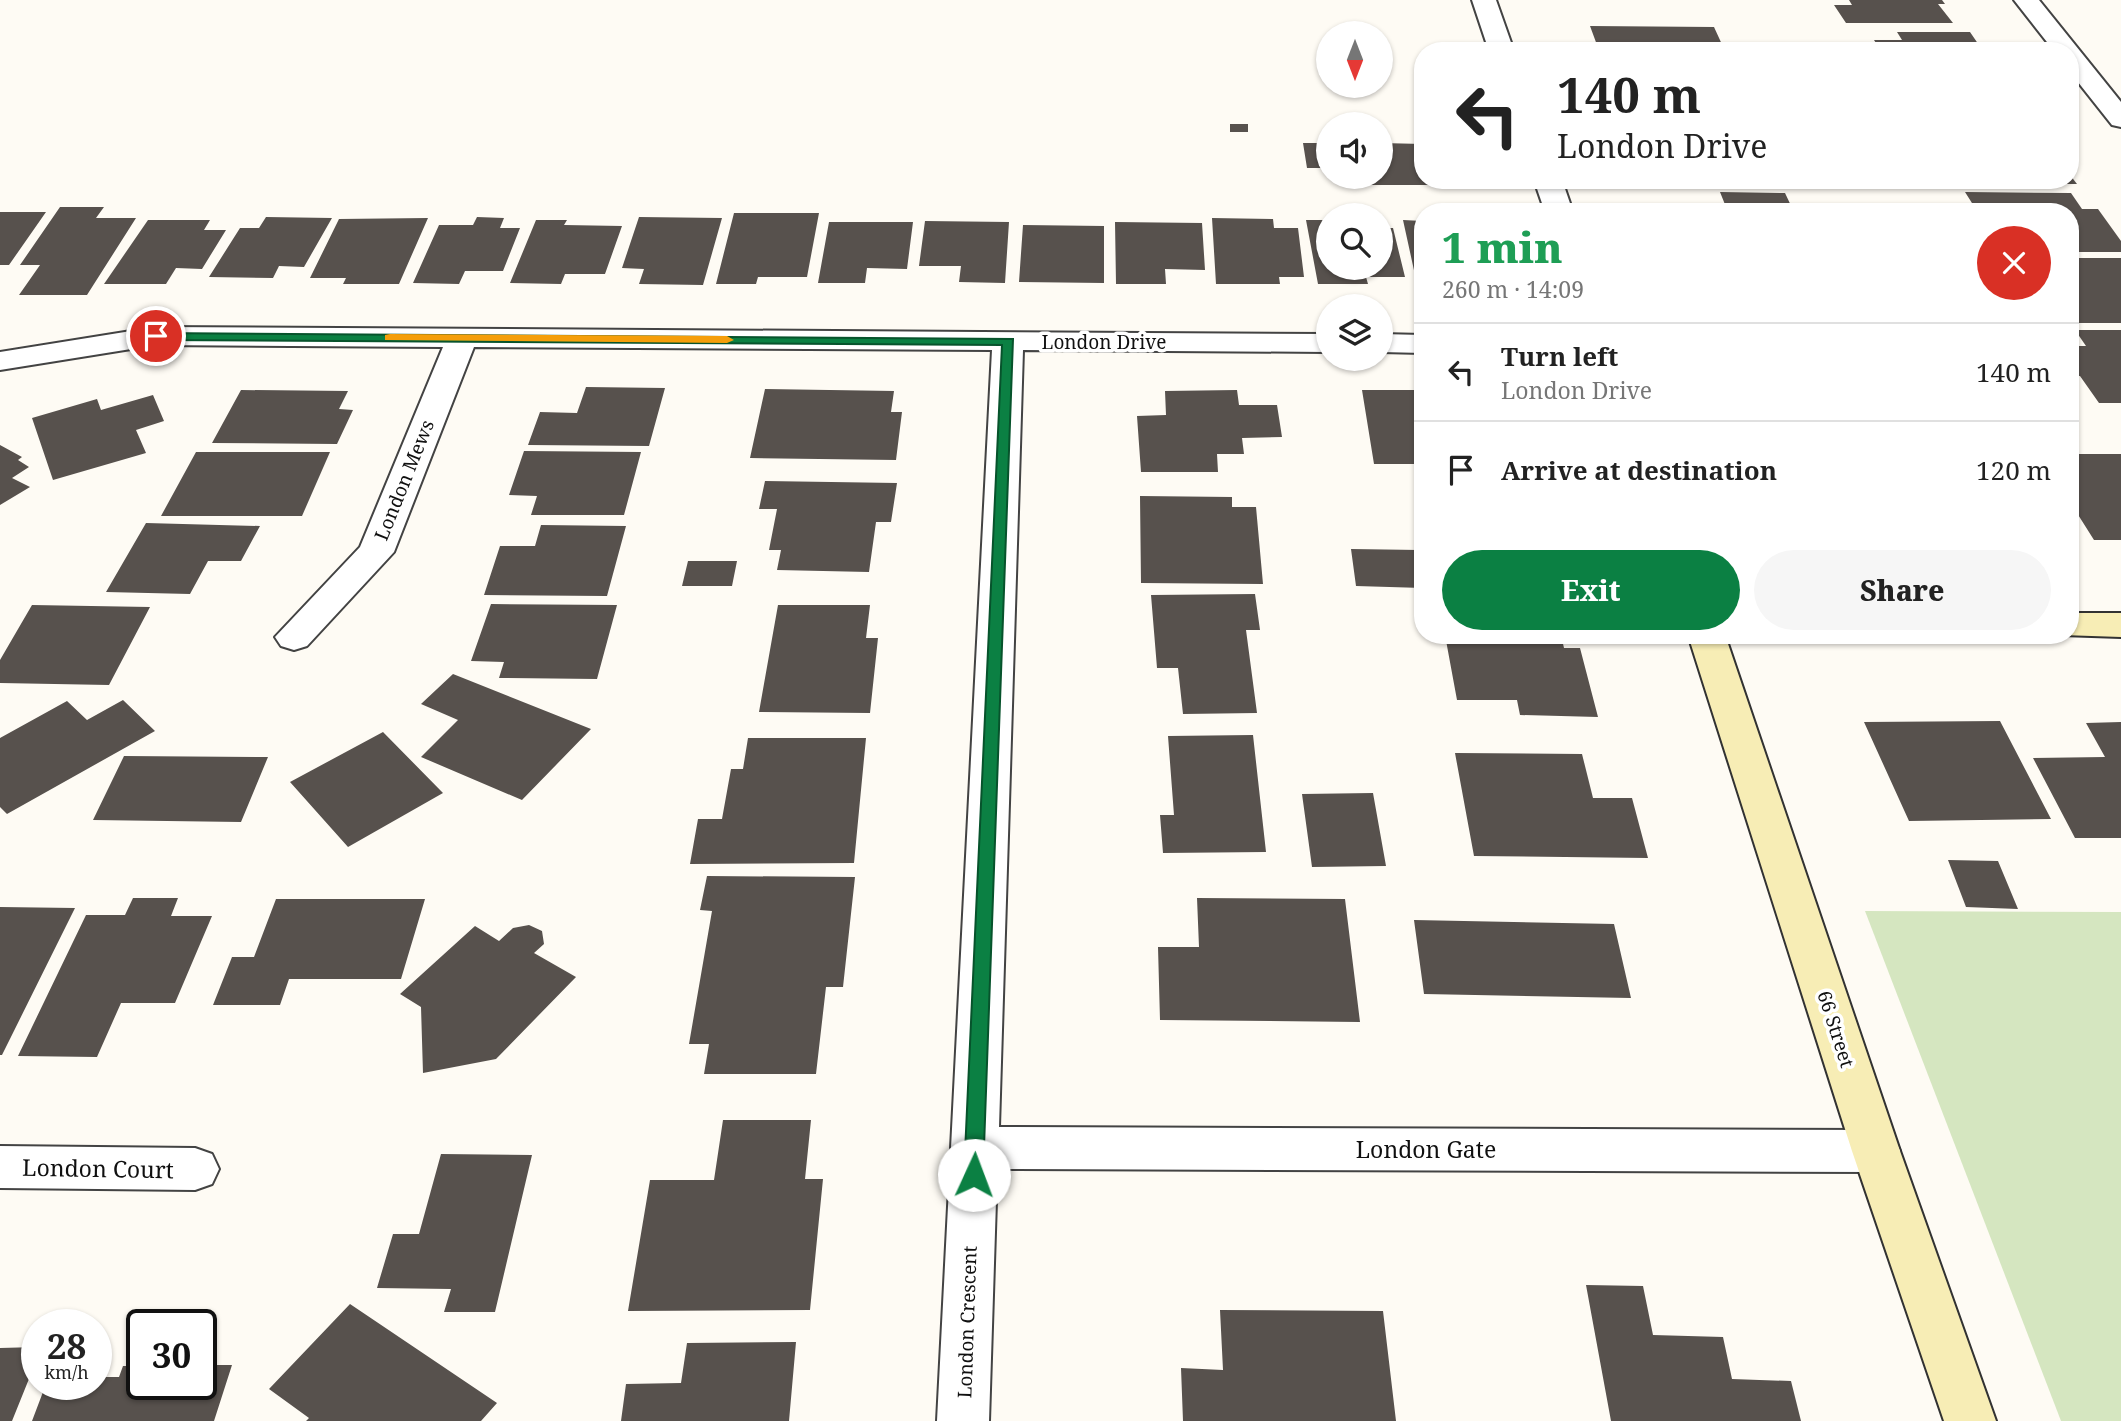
<!DOCTYPE html>
<meta charset="utf-8">
<style>
body{margin:0;font-family:"Noto Serif",serif;background:#f6f6f6;color:#222;height:100vh;display:flex;flex-direction:column;font-size:26px;white-space:nowrap}
*{box-sizing:border-box;margin:0}
p{font-size:23px;color:#767676}
.icon{flex:none;width:38px;height:38px;fill:none;stroke:currentColor;stroke-width:2;stroke-linecap:round;stroke-linejoin:round}
.map{position:relative;flex:1;overflow:hidden}
.side{position:absolute;left:1414px;top:203px;width:665px;height:441px;display:flex;flex-direction:column;background:#fff;border-radius:28px;box-shadow:0 2px 5px #0004}
.side>*{flex:none}
.guide{position:absolute;left:1414px;top:42px;width:665px;height:147px;border-radius:28px;box-shadow:0 2px 5px #0004;background:#fff;color:#222;overflow:hidden}
.needle{width:46px;rotate:180deg}
.fabs{position:absolute;left:1316px;top:21px;display:grid;gap:14px}
.fabs a{display:grid;place-items:center;width:77px;height:77px;border-radius:50%;background:#fff;box-shadow:0 2px 5px #0004;font-size:35px}
.speed{position:absolute;left:21px;top:1309px;display:flex;gap:14px;font-size:35px;font-weight:700;text-align:center}
.speed>*{display:grid;place-content:center;width:91px;height:91px;border-radius:50%;background:#fff;box-shadow:0 2px 5px #0004;line-height:1}
.speed small{font-size:18px;font-weight:400}
.speed .limit{border:4px solid #111;border-radius:10px;background:#fff;color:#111}
.pin{position:absolute;display:grid;place-items:center;width:60px;height:60px;color:#fff;margin:-30px;border:4px solid #fff;border-radius:50%;box-shadow:0 2px 7px #0007}
.me{position:absolute;width:77px;margin:-38px;rotate:2deg;stroke-linejoin:round;filter:drop-shadow(0 0 5px #0008)}
.turn{display:flex;align-items:center;gap:24px;height:147px;padding:0 28px;font-size:32px}
.turn .icon{width:91px;height:91px;stroke-width:2.5}
.turn b{display:block;font-size:49px;line-height:60px}
.round{display:grid;place-items:center;flex:none;width:74px;height:74px;border-radius:37px;background:#f6f6f6}
.overview{display:flex;align-items:center;justify-content:space-between;height:119px;padding:0 28px}
h1{font-size:42px;font-weight:800;line-height:52px;color:#1e9e55}
.button{display:flex;gap:14px;margin-top:auto;padding:14px 28px}
.button a{flex:1;height:80px;border-radius:42px;background:#0b8043;color:#fff;font-size:28px;font-weight:800;line-height:80px;text-align:center}
.button a+a{background:#f6f6f6;color:#222}
ul{padding:0;list-style:none}
li{display:flex;align-items:center;gap:21px;height:98px;padding:0 28px;border-top:2px solid #e0e0e0}
li div{flex:1}
li b{display:block;font-size:26px}
li em{font-style:normal}
.map>svg:first-child{display:block}
</style>
<div class="map">
<svg width="2121" height="1421" viewBox="0 0 2121 1421">
<rect width="100%" height="100%" fill="#fefbf4"/>
<!-- green -->
<path fill="#d5e6c0" d="M1865,911L2121,912V1421H2061Z"/>
<!-- building -->
<path fill="#57514d" d="M1849,0H1942L1945,4H1938L1953,23H1846L1834,5H1852Z
M1590,26L1714,27L1725,51H1658L1656,45H1597Z
M1897,32H1970L1983,51H1881L1874,40H1902Z
M1230,124H1248V132H1230Z
M1303,143H1328V168H1307Z
M1381,143L1423,144V180H1456L1457,185H1355L1353,177H1381Z
M2070,175L2077,184H2017L2014,180H2070Z
M1792,180H1853L1857,187H1796Z
M1720,192L1785,193L1794,212H1728Z
M1965,192L2071,193L2082,209H2098L2121,241V252H2070V212L1977,211Z
M60,207H104L96,218H136L87,295H19L40,265H20Z
M0,212H46L9,265H0Z
M734,213H819L807,277H758L756,284H716Z
M266,217L332,218L304,267L279,266L273,278L209,277L240,228H259Z
M477,217L504,218L500,228H520L503,271H465L459,284L413,283L439,225H473Z
M639,217L722,218L703,285L639,284L644,269L622,268Z
M428,218L399,284H343L346,278H310L339,219Z
M1212,218L1273,219L1274,228H1298L1304,277H1279L1280,284H1216Z
M148,220H210L204,230H226L202,269L176,268L166,284H104Z
M536,220H567L564,225L622,226L605,274H565L561,284L510,283Z
M1306,220H1328V268H1381V228H1393L1405,277H1366L1368,284H1318Z
M1403,220L1423,221V285L1417,284Z
M925,221L1009,222L1005,283L959,282L961,266H919Z
M829,222H913L907,269L867,268L865,283H818Z
M1115,222L1202,223L1205,270L1165,269L1166,284H1116Z
M1023,225L1104,226V283L1019,282Z
M2070,258H2121V323H2072Z
M2075,330H2121V403H2099L2080,376H2070V346H2086Z
M586,387L665,388L649,446L528,445L540,412L577,413Z
M765,389L894,391L891,412H902L896,460L750,458Z
M241,390L348,391L339,409L353,410L337,444L212,443Z
M1237,390L1239,405H1277L1282,437L1242,438L1244,454H1217L1218,472H1141L1137,416L1166,415L1165,391Z
M1362,390H1423V464H1374Z
M153,395L164,421L136,430L146,453L53,480L32,418L97,399L101,410Z
M0,445L22,457L18,460L29,467L12,478L30,487L0,505Z
M524,451L641,452L624,515H531L537,496L509,495Z
M196,452H330L302,516H161Z
M2070,454H2121V540H2094L2070,502Z
M765,481L897,483L891,522H876L869,572L777,570L781,550H769L777,509H759Z
M1140,496L1232,497V507H1256L1263,584L1141,583Z
M146,523L260,526L241,561H208L190,594L106,592Z
M541,525L626,526L607,596L484,595L500,546H535Z
M1351,549L1419,550L1423,588L1356,586Z
M688,561H737L732,586H682Z
M1255,594L1260,630H1246L1257,713L1183,714L1178,668H1157L1151,595Z
M491,604L617,605L597,679L499,678L504,662L471,661Z
M32,605L150,607L109,685L0,683V660Z
M778,605H870L866,638H878L870,713L759,712Z
M1445,635H1561L1564,648H1580L1598,717L1520,715L1517,700H1457Z
M453,674L591,729L522,800L421,757L458,720L421,704Z
M123,700L155,731L7,814L0,807V738L67,701L87,720Z
M2000,721L2051,819L1909,821L1864,722Z
M2121,722V838H2075L2033,758L2105,757L2086,723Z
M383,732L443,793L348,847L290,782Z
M1253,735L1266,852L1163,853L1160,815H1174L1168,736Z
M748,738H866L854,863L690,864L698,819H722L731,769H743Z
M1455,753L1582,754L1593,798H1632L1648,858L1474,856Z
M124,756L268,757L241,822L93,820Z
M1373,793L1386,866L1312,867L1302,794Z
M1948,860L1998,861L2018,909L1966,907Z
M707,876L855,877L843,987H826L816,1074H704L709,1044H689L712,911L700,910Z
M133,898H178L171,916H212L175,1003H121L97,1057L18,1056L86,915H125Z
M1197,898L1345,899L1360,1022L1160,1020L1158,947H1199Z
M276,899H425L401,979H289L280,1005H213L232,957H254Z
M0,907L75,908L2,1055H0Z
M1414,920L1614,924L1631,998L1424,994Z
M529,925L542,931L544,944L534,953L576,977L496,1059L423,1073L421,1007L400,994L475,926L499,941L513,928Z
M723,1120H811L805,1179H823L810,1310L628,1311L650,1180H714Z
M441,1154L532,1155L495,1312H444L451,1289L377,1288L393,1234H419Z
M1586,1285L1643,1286L1653,1335L1723,1337L1732,1379L1791,1381L1801,1421H1611Z
M350,1304L497,1403L481,1421H306L309,1418L269,1389Z
M1220,1310L1383,1311L1396,1421H1183L1181,1368L1223,1370Z
M796,1342L789,1421H621L626,1384L681,1383L687,1343Z
M37,1347V1359L12,1421H0V1348Z
M201,1365H232L214,1421H32L46,1384H96V1377H119L123,1366H142V1384H201Z"/>
<g fill="none" stroke-linecap="round" stroke-linejoin="round">
<defs>
<path id="street" d="M1472,0H1496L1514,51H1489Z
M2014,0H2039L2121,102V127L2112,125L2070,72V51H2054Z
M1534,180H1562L1573,212H1545Z
M156,327L1328,334V352L1023,350L999,1127L1876,1130L1893,1136L1900,1151L1893,1166L1876,1172L997,1169L989,1421H937L992,350L474,347L394,552L307,646L294,650L281,646L275,637L360,547L443,347L156,345L0,370V352Z
M1381,334L1423,335V353L1381,352Z
M0,1146L195,1148L212,1154L219,1169L212,1184L195,1190L0,1188Z"/>
<path id="secondary" d="M2070,613H2121V637L2062,635H2070Z
M1688,635H1725L1900,1151L1996,1421H1944L1852,1151Z"/>
</defs>
<!-- street casing -->
<use href="#street" stroke="#434343" stroke-width="4"/>
<!-- secondary casing -->
<use href="#secondary" stroke="#323232" stroke-width="4"/>
<!-- street -->
<use href="#street" fill="#fff" fill-rule="evenodd"/>
<!-- secondary -->
<use href="#secondary" fill="#f7edb5" fill-rule="evenodd"/>
</g>
<!-- route -->
<path fill="#0b8043" stroke="#07532c" stroke-width="2" d="M152,333L1013,339L983,1175L981,1181L974,1184L967,1181L964,1175L1002,345L156,340L150,336Z"/>
<!-- slow -->
<path fill="#f59e0b" d="M390,334L727,336L734,340L727,343L385,340V335Z"/>
<g text-anchor="middle" dominant-baseline="central" stroke-width="7" stroke-linejoin="round" paint-order="stroke">
<!-- street labels -->
<g font-size="19" fill="#101010" stroke="#fff">
<text x="1104" y="342">London Drive</text>
<text transform="translate(404 480) rotate(-68)">London Mews</text>
<text transform="translate(1836 1029) rotate(72)">66 Street</text>
<text transform="translate(967 1322) rotate(-88)">London Crescent</text>
</g>
<!-- near-street labels -->
<g font-size="23" fill="#101010" stroke="#fff">
<text x="1426" y="1149">London Gate</text>
<text transform="translate(98 1168) rotate(1)">London Court</text>
</g>
</g>
</svg>
<div class="fabs">
<a><svg class="needle" viewBox="-14 -14 28 28"><path d="M0-13l5 13h-10z" fill="#e53935"/><path d="M0 13l5-13h-10z" fill="#767676"/></svg></a>
<a><svg class="icon" aria-label="sound" viewBox="0 0 24 24"><path d="M4 9h4l5-4v14l-5-4H4zM17 9q2 3 0 6"/></svg></a>
<a><svg class="icon" aria-label="search" viewBox="0 0 24 24"><circle cx="10" cy="10" r="6"/><path d="M15 15l6 6"/></svg></a>
<a><svg class="icon" aria-label="layers" viewBox="0 0 24 24"><path d="M12 4l9 5-9 5-9-5zM3 14l9 5 9-5"/></svg></a>
</div>
<div class="speed"><div>28<small>km/h</small></div><div class="limit">30</div></div>
<div class="pin" style="left:156px;top:336px;background:#d93025"><svg class="icon" aria-label="arrive" viewBox="0 0 24 24"><path d="M6 21V4h12l-3 4 3 4H6"/></svg></div>
<svg class="me" style="left:974px;top:1175px" viewBox="-20 -20 40 40"><circle r="19" fill="#fff"/><path d="M0-13L10 11 0 6-10 11z" fill="#0b8043"/></svg>
<div class="guide">
<div class="turn"><svg class="icon" aria-label="left" viewBox="0 0 24 24"><path d="M17 20v-9H6M10 6l-5 5 5 5"/></svg><div><b>140 m</b>London Drive</div></div>
</div>
<section class="side">
<div class="overview"><div><h1>1 min</h1><p>260 m · 14:09</p></div><a class="round" style="background:#d93025;color:#fff"><svg class="icon" aria-label="close" viewBox="0 0 24 24"><path d="M6 6l12 12M18 6L6 18"/></svg></a></div>
<ul>
<li><svg class="icon" aria-label="left" viewBox="0 0 24 24"><path d="M17 20v-9H6M10 6l-5 5 5 5"/></svg><div><b>Turn left</b><p>London Drive</p></div><em>140 m</em></li>
<li><svg class="icon" aria-label="arrive" viewBox="0 0 24 24"><path d="M6 21V4h12l-3 4 3 4H6"/></svg><div><b>Arrive at destination</b></div><em>120 m</em></li>
</ul>
<div class="button"><a>Exit</a><a>Share</a></div>
</section>
</div>
